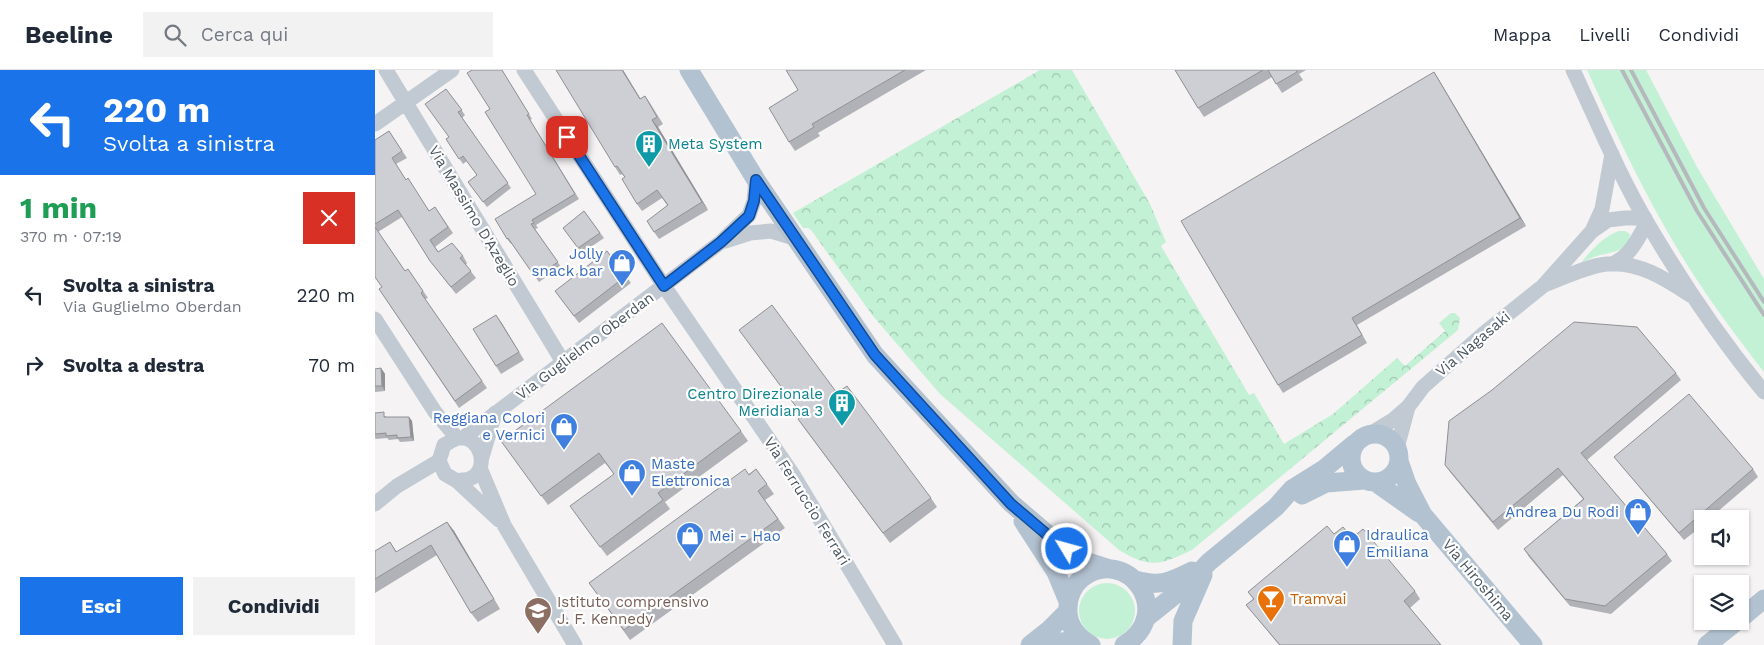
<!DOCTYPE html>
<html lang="it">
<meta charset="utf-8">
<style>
body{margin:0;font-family:"Work Sans",sans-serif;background:#f2f2f3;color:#1f2937;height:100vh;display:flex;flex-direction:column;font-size:19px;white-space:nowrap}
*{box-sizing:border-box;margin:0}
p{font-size:16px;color:#747a83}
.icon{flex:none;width:28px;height:28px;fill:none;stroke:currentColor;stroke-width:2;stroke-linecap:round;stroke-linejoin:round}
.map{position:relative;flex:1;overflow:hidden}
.sheet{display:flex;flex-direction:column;background:#fff;width:375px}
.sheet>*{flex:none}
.top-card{background:#1a73e8;color:#fff;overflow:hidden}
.controls{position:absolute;left:1319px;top:440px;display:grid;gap:10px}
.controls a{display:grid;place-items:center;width:55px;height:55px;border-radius:0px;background:#fff;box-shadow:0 1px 4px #0004;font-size:25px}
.pin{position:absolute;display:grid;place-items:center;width:42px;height:42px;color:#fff;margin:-21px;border-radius:10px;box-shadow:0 2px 8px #0006}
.me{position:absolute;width:55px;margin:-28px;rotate:307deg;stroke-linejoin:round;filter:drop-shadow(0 0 4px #0008)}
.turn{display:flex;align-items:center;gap:18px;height:105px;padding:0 20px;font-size:22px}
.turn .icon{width:65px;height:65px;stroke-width:2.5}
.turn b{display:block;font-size:35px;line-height:42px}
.round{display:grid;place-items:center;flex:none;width:52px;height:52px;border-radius:0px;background:#f2f2f3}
.headline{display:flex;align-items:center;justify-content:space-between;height:85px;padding:0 20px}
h1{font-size:30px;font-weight:700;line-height:38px;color:#1e9e55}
.button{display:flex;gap:10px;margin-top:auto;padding:10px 20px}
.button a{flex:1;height:58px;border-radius:0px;background:#1a73e8;color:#fff;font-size:20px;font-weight:700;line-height:58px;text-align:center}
.button a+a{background:#f2f2f3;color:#1f2937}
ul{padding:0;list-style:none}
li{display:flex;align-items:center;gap:15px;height:70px;padding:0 20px}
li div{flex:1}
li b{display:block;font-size:19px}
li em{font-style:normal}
header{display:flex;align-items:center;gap:30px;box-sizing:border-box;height:70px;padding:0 25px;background:#fff;border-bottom:1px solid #e0e1e3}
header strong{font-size:24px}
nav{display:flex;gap:28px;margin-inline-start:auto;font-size:18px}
.search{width:350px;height:45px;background:#f2f2f3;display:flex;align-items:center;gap:12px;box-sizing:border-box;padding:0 18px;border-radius:0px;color:#747a83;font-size:19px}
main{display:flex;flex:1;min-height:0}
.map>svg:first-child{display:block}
</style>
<header>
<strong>Beeline</strong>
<div class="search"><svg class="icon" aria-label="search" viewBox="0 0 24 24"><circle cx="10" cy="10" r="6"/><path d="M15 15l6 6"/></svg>Cerca qui</div>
<nav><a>Mappa</a><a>Livelli</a><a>Condividi</a></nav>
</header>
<main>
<section class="sheet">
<div class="top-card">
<div class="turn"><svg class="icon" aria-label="left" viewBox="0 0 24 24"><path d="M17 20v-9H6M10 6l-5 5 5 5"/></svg><div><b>220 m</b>Svolta a sinistra</div></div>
</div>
<div class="headline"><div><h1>1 min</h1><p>370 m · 07:19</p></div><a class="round" style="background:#d93025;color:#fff"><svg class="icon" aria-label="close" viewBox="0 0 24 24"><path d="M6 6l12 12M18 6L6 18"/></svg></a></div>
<ul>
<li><svg class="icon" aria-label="left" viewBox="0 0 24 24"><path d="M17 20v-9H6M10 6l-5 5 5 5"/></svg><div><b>Svolta a sinistra</b><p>Via Guglielmo Oberdan</p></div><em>220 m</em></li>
<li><svg class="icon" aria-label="right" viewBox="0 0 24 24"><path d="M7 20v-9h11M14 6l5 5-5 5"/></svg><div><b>Svolta a destra</b></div><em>70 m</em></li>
</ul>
<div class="button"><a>Esci</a><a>Condividi</a></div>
</section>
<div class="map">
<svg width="1389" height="575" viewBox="0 0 1389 575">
<defs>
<pattern id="park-crowns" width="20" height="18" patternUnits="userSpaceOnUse" patternTransform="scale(1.25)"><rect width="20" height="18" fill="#c3f1d5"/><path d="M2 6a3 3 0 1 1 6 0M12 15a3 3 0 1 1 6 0" fill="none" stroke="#a0c6b0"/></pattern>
</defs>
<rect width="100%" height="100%" fill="#f5f3f3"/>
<!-- grass -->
<path fill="#c3f1d5" d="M1212,0H1271L1322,97L1389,209V302C1354,257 1320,211 1292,161C1262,109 1237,54 1212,0Z
M1244,161H1250L1255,164C1253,181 1238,182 1225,185C1218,187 1212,190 1206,193C1216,180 1229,166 1244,161Z
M704 541a28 28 0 1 1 56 0a28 28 0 1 1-56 0Z"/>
<!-- park -->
<path fill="url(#park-crowns)" d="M665,0H697L775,134L791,172L786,176L874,325L879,323L909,374L958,344L1022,288L1030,296L1070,261L1064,253L1076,243H1080L1085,248L1083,260L817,480C786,495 775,499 744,480L565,324L498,246L436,160L433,158H428L418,143Z"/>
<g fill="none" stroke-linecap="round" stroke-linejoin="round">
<!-- minor -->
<path stroke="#c1cad2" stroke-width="15" d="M11,0L188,292
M149,0L289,216L419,406L520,575
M1198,0C1222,51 1244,105 1273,154C1307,212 1346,270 1389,322
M0,54L77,0
M1217,161L1227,139L1237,84
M350,171L375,163L396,161L419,168
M1237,194C1256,186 1262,169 1272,153
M1169,215C1189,208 1211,196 1232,194C1263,191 1291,209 1315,225
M0,249L60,342L82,368
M995,364L1018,350L1033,337L1048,317L1108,264L1168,216L1217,161L1233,150L1250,148H1270
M88,368L346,172L374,145L379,131L381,110
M1022,378L1033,337
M107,387L120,343
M105,398L129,455L200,575
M82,411C86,410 91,410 94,409C116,401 106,364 83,368C79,369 73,373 69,375L64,391L70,404L82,411L124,450
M0,434L22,416L64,391"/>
<!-- major -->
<path stroke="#b3c2d1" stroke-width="19" d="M314,0L381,110L500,285L636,433L677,468L707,490L735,499
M976 388a24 24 0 1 1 48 0a24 24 0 1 1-48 0Z
M1024,391L1032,414L1048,445L1158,575
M1000,412L1044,443
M927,425L951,413L990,410
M648,451L681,502L693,531
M760,510C785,517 795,512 817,501
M771,548L811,516L834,492L901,437L917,419L949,399L979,374
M1365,549L1389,529
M655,575L674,560L693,541
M656,575L707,570
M716,575C702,567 692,555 693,538C693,527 698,515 707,508C752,474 802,543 749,575
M807,575L808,551L828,505
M1332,575L1362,551"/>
<!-- rail -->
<path stroke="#b5b8bd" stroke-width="4" d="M1247,0L1322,141L1389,245
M1256,0L1329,138L1389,232"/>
</g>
<!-- wall -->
<path fill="#b0b2b7" d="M97,0H127L157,49L155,50L204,129L161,155L163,158L160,159L186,197L164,212L137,174H136L132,169L161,124L115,39Z
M248,0L265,29L270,26L275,33L288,54L283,57L333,140L284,169L279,162L292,135L287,128L267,141L262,134L250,107L247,104L245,105L240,97Z
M411,0H551L443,63L445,66L420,81L414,72L423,20Z
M800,0H931L924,4L928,10L907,23L897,7L829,47L823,38Z
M1059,2L1064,10L1151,156L982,255L992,273L908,323L903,315Z
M71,19L90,45L87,48L136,118L112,137L93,112L102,105L92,91L88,94L71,69L74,67Z
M14,61L32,88L21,94L31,110L54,141L60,137L78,163L60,177L64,182L88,186L92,193L91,195L101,208L81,224L55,191L27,147L3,162L30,201L33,199L53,228L50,229L112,318L84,338L4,219L7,217L0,207V70Z
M209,141L229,168L207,183L188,158Z
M251,206L256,213L204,253L180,221Z
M126,252L149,290L126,304L121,296Z
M364,260L462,323L556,428L562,437L515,473L430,359L423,349L428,346Z
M6,298L10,304V321L0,322V299Z
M1301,303L1306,310L1212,390L1292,484L1297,491L1236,544L1195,536L1154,487L1149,479L1208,429L1188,405L1123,460L1075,402L1070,395Z
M0,343L12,347H34L37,351L39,371L25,372L23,369L14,370L12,368L1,369L0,368Z
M366,361L373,371L290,432L295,439L232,486L202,446L239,404L230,393L173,435L126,371Z
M1239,387L1378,399L1383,407L1334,449H1328V455L1309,470L1245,394Z
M381,399L399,424L390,430L410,458L255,570L214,513Z
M72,452L79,461L125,539L103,552L96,543L62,485L0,523V481L15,472L22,482Z
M959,464L977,468L1040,521L1045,529L1035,538L1066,575H904L877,542L871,535L878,529L873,522Z"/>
<!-- shaded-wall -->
<path fill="#909195" d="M247,0H248L270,36L265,29Z
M1059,2L1064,10L1151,156L1145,148Z
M277,50L283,57L333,140L327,132Z
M121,245L126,252L149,290L144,282Z
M6,298L10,304V321L7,316Z
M34,347L37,351L39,371L36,367Z
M72,452L79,461L125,539L119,529Z"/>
<!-- building -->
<path fill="#cdcfd5" stroke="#909195" d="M97,0H127L154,44L152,45L200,124L157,150L159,153L156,154L183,192L160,207L133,168L132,169L120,149L161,124L110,42L115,39L92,3Z
M181,0H247L265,29L270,26L282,47L277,50L327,132L279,162L272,151L293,135L282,120L262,134L247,109L250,107L242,96L240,97Z
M411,0H530L437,54L439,57L414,72L394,38L423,20Z
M800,0H888L823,38Z
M893,0H921L922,2L901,14Z
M1059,2L1145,148L977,248L987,265L903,315L806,151Z
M71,19L87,40L83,42L133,113L108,132L93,112L102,105L88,86L84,89L71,69L74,67L50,34Z
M14,61L27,81L17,88L31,110L33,108L54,141L60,137L73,157L55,170L63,182L77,173L88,186L85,188L96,201L76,217L55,191L23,140L0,154V70Z
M209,141L225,163L203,178L188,158Z
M0,157L30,201L33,199L48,221L46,223L107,311L80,331L4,219L7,217L0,207Z
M232,181L251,206L199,246L180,221Z
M397,235L462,323L472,316L556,428L508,463L423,349L428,346L364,260Z
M121,245L144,282L121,296L98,259Z
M1199,252L1262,257L1301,303L1206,383L1292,484L1230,536L1190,529L1149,479L1209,429L1183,398L1118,452L1070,395L1074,351L1117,320Z
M287,253L366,361L283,423L288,430L225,477L195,436L239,404L224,383L166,426L126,371Z
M6,298L7,316H0V299Z
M1314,324L1378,399L1304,463L1239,387Z
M9,342V347H34L36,367L22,368V365L11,366V363L0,364V343Z
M370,399L374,405L381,399L392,414L383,421L403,449L249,560L214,513Z
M72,452L119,529L96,543L56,475L0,509V481L15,472L21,482Z
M952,456L959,464L968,457L977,468L988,459L1040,521L1029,531L1066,575H905L871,535L879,529L873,522Z"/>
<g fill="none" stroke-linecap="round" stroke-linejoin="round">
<defs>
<path id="route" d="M192,67L289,216L346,172L374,146L379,131L381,110L500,285L636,434L676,468L692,479"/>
</defs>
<!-- route casing -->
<use href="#route" stroke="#114b97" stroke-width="12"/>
<!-- route -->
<use href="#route" stroke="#1a73e8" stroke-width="9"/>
</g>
<!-- icons -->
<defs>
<symbol id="building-pin" viewBox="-11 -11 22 30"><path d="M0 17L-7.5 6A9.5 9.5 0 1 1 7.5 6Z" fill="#0f9aa8" stroke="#fff"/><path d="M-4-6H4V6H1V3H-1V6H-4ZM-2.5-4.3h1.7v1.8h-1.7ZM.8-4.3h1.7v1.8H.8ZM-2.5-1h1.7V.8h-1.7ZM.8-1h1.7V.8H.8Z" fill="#fff"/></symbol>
<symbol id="shop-pin" viewBox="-11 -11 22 30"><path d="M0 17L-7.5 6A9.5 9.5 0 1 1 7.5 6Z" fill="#3f7fe0" stroke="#fff"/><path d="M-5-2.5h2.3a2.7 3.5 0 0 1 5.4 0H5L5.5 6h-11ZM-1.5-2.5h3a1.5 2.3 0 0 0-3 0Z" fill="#fff"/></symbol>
<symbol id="bar-pin" viewBox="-11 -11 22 30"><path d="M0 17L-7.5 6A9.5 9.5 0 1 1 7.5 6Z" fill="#e8710a" stroke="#fff"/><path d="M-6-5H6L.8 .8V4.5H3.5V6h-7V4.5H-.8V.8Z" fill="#fff"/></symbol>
<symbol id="school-pin" viewBox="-11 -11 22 30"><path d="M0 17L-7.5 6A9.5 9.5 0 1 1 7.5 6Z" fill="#8d6e63" stroke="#fff"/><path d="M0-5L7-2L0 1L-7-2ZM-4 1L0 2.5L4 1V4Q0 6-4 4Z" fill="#fff"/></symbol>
</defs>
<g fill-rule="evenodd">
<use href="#building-pin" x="258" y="58" width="32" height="43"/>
<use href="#shop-pin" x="231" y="177" width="32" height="43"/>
<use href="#building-pin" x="451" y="317" width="32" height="43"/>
<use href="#shop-pin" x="173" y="341" width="32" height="43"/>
<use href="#shop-pin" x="241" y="387" width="32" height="43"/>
<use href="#shop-pin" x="1247" y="426" width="32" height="43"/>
<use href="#shop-pin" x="299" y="450" width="32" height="43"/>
<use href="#shop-pin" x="956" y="458" width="32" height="43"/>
<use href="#bar-pin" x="880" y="513" width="32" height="43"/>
<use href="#school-pin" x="147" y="525" width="32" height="43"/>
</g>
<g text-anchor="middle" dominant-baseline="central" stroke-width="4.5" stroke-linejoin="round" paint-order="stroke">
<!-- culture labels -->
<g font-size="15" fill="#0d838f" stroke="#fff" text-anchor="start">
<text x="293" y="74">Meta System</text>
<text x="448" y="324" text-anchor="end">Centro Direzionale<tspan x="448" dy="17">Meridiana 3</tspan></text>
</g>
<!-- street labels -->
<g font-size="15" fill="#4a5661" stroke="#fff">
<text transform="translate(99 146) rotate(59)">Via Massimo D'Azeglio</text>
<text transform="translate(1098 274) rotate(-40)">Via Nagasaki</text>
<text transform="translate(210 276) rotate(-37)">Via Guglielmo Oberdan</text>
<text transform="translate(432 431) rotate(58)">Via Ferruccio Ferrari</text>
<text transform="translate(1103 510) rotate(50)">Via Hiroshima</text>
</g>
<!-- shop labels -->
<g font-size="15" fill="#366cbe" stroke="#fff" text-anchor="end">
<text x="228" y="184">Jolly<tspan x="228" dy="17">snack bar</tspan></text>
<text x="170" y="348">Reggiana Colori<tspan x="170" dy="17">e Vernici</tspan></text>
<text x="276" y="394" text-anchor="start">Maste<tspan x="276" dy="17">Elettronica</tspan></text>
<text x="1244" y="442">Andrea Du Rodi</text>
<text x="991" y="465" text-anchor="start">Idraulica<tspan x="991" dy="17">Emiliana</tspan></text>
<text x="334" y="466" text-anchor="start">Mei - Hao</text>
</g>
<!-- food labels -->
<g font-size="15" fill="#c56008" stroke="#fff" text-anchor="start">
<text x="915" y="529">Tramvai</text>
</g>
<!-- education labels -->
<g font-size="15" fill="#785e54" stroke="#fff" text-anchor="start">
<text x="182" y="532">Istituto comprensivo<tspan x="182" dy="17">J. F. Kennedy</tspan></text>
</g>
</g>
</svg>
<div class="controls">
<a><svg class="icon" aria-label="sound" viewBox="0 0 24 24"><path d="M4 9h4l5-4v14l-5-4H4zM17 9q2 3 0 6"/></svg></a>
<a><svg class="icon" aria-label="layers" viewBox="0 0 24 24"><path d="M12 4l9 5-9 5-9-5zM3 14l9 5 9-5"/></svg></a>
</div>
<div class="pin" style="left:192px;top:67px;background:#d93025"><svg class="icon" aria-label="arrive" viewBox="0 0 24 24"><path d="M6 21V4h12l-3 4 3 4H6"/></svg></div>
<svg class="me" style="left:692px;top:479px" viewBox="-20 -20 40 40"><circle r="17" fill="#1a73e8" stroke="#fff" stroke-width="3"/><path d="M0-11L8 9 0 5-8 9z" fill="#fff"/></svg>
</div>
</main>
